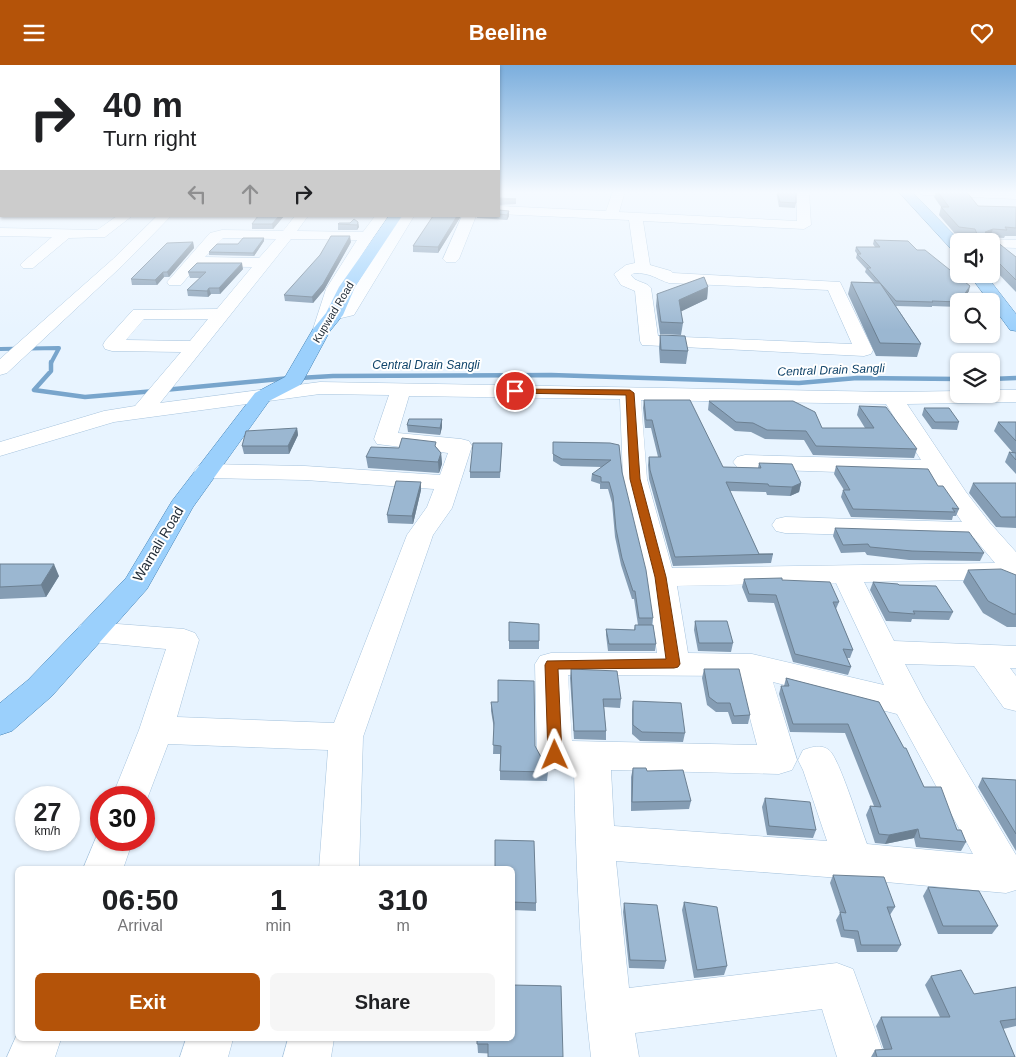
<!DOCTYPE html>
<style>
body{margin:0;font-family:Helvetica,sans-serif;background:#f6f6f6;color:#202124;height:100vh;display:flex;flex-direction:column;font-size:19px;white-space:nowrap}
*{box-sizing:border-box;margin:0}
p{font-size:16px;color:#757577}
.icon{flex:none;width:28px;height:28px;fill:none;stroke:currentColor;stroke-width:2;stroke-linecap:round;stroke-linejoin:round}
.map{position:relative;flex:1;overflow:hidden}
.side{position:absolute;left:15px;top:801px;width:500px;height:175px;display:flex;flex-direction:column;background:#fff;border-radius:8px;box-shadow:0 1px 4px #0004}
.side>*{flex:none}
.hud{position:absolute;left:0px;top:0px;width:500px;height:152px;box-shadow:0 1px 4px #0004;background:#fff;color:#202124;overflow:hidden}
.tools{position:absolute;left:950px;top:168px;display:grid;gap:10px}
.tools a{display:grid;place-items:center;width:50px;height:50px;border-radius:8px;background:#fff;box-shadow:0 1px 4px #0004;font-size:25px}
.speed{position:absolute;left:15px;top:721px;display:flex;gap:10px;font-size:25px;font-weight:700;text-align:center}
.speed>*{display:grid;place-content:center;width:65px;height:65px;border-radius:50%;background:#fff;box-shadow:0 1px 4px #0004;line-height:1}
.speed small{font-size:12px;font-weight:400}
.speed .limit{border:8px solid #d22;background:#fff;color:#111}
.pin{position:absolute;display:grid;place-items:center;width:42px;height:42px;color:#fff;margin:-21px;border:2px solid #fff;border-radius:50%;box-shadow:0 1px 5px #0007}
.me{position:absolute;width:55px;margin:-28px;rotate:359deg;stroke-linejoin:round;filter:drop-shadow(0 0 4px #0008)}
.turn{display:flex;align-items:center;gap:18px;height:105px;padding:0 20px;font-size:22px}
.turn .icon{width:65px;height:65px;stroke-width:2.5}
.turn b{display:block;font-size:35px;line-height:42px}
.lanes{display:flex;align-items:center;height:48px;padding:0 20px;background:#0003;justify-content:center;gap:25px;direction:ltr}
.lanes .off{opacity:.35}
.eta{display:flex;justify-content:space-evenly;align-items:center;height:85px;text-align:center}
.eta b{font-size:30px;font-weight:800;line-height:35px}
.action{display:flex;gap:10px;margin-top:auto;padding:10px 20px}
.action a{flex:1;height:58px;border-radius:8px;background:#b45309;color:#fff;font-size:20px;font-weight:800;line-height:58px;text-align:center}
.action a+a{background:#f6f6f6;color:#202124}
header{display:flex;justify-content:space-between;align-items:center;height:65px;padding:0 20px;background:#b45309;color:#fff;font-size:22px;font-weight:800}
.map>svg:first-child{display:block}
</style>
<header><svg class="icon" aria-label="menu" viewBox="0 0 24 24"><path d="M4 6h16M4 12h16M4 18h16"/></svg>Beeline<svg class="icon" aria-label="heart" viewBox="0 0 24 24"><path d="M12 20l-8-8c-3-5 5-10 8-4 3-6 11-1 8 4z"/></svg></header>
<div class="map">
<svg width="1016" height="992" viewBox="0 0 1016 992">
<rect width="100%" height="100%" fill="#e8f4ff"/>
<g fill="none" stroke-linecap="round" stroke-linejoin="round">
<!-- stream-far1 -->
<path stroke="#78a5cc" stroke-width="4" d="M0,284L59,283L51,298"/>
<!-- stream -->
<path stroke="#78a5cc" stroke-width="4.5" d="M51,297V306L34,325L85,332L155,326
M299,313L333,311L551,310L799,318L857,313L959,314
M991,314L1016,313
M164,325L290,313"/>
<defs>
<path id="minor" d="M613,126H625L619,147L797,156V126H809L811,160L804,164L643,156L650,200L671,206L673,208L840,217L873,285L871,289L864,291L642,280L640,276L635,226L621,220L614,209L626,200L635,198L629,155L499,149V141L606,146ZM634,208C652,208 656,214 669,218L828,225L852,279L658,271L651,223C646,216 635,218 631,210Z
M917,126H1016V134L923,130Z
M117,151H132L105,172L69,173L33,203H23L20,200L23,197L52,172L0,171V163L97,165Z
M157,151H171L123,200L7,308L0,310V294L113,194Z
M295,151H308L297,166L363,167L375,151H388C368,181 346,209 337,244L342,242L400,151H414L354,250L333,255L328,268L322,269L316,268L313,264L326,224L357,175L291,174L160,338L320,317L893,327L959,326V329H991V325H1016V337L907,339L966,427L990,458L1016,487V514L864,517L894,576L1016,581V603H1010L1016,611V646L1004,643L974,601L905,599L924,635L1016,790V825L1006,828L853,814L616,796L629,923L837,898L853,904L885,992H837L822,944L635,968L639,992H591C580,897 576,800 574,705L555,704L542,700L537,690L535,599L540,591L551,588H657L647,512L623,414L620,334L409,331L398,368L461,374L469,376L472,381L452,443L433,470L363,672L359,804H319L328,685L168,679L144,742V732H112L139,665L166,584L91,577L80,574L76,567L80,560L91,557L184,564L195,568L199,575L177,652L334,658L407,470L427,442L434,424L305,415L206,413L198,411L194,406L198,401L206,399L305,401L440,410L448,388L377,379L374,374L389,330L320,329L114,357L0,391V377L104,346L135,341L181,287L112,286L105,284L103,280L105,276L133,245L217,244L252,202L197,201L181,220H169L167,217L210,168L222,165L283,166ZM223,173L276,174L259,193L205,192ZM144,254H208L190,276L126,275ZM641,335L886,339L921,395L745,390L737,392L733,397L737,402L745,404L930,410L962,457L785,452L776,454L772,460L776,466L785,468L974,473L995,498L672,503L647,414ZM836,518L884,620L752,589L688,588L677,521ZM568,610L739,611L757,680L572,676ZM773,617L897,649L973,789L867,779C861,764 839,692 829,685C821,679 812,682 803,685L798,695L803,705L827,776L614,761L611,705L779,709L792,705L797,695Z
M462,151H476L459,194L456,197H446L443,194Z
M952,171L971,173L973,176H959V180L947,178L945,175L947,172Z
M991,174L1016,175V183L991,182V176H985Z
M100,763L101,775H133L123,804H83Z
M18,967V974H61L55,992H7Z
M186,974H233L228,992H180Z
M288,974H334L331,992H283Z"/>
<path id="major" d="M898,126H911L960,176L959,188L954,187Z
M389,151H402L355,222L343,250L330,266L303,316L300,320L269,336L193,442L147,524L52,631L12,666L0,670V638L28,615L126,513L172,436L255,328L285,312L313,264L326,248L339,222Z
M969,209H985L1016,249V266L1010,265L991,239V236H989Z"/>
</defs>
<!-- minor casing -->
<use href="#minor" stroke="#a6c3dd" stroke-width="1"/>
<!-- major casing -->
<use href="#major" stroke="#4583b6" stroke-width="1"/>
<!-- minor -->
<use href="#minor" fill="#fff" fill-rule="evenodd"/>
<!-- major -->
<use href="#major" fill="#9bd0fc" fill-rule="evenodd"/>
</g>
<!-- wall -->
<path fill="#859db4" d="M776,126H796V138L795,143L779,142Z
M936,126H966L978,141L1016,142V171H1005L1004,173L990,172L1016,192V227L991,201V176H969L970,172L956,170L939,150L941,142L934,132Z
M499,133L516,134V139L499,140Z
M499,145L509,146V151L507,155L477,153V151H499Z
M284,151L273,164H252V159Z
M433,151H461L438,188L413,187V181Z
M358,157L359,162L357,165H338V159Z
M264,173V176L254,191L209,190V187L238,179Z
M874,175L917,185L969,226L962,236H959L958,242L932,241V242L896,241L921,279L917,292L876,291L848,229L851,217L875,218L865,207L866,204L856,193L857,189L855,186L856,182H875L873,179Z
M193,177L194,183L169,212H164L157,220H132L131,214Z
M351,177L324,225L313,238L285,236L284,230Z
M243,204L220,229H211L208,232L188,231L187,225L200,213H190L188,207Z
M708,222L707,234L681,246L683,258L681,270L660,269L656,241L657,229Z
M660,270L688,286L686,299L660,298L659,283Z
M644,335L723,402L758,403L759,398L801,418L799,427L790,431L767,430L766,427L730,426L759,489H773L771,498L673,501L649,414L648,400L649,392H658L651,363H645L643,343Z
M709,336L822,363H865L857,350L859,341L917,384L914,393L813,390L804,375L765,374L751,367L735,366L708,345Z
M924,343L959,357L957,365L932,364L922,350Z
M442,354V362L440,370L408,367L407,360Z
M998,357H1016V409L1005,397L1009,387L1013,388L994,366Z
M297,363L298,370L289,389H244L242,381Z
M553,377L610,378L622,407L653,553L652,560L656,579L655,586H608L606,570V564L634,565L635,560H638L634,534H632L621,500L615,472L612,438L608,424H600V419L591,416L592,409L602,402L561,401L553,396Z
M502,378L500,413H470V407Z
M436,382L441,388L442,399L439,408L368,403L366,392L399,383Z
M836,401L938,421L959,444L956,451H953L952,455L851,452L841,432L843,425H844L834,409Z
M421,417V425L413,459L388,458L387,450Z
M973,418H1016V463L996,462L969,428Z
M835,463L984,488L980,496L909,495L867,490L865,487L841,488L833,471Z
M0,499L59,511L46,532L0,534Z
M968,505L1016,510V562H1007L983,548L963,517Z
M744,514L782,515L839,537L836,544L853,585L850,593H847L851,602L848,610L793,597L774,538L748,537L742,522Z
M873,517L899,520L953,547L949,555L912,554L911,557L886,556L870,525Z
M695,556L733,578L731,587L698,586L694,565Z
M509,557L539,576V584H509Z
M571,604L621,634L620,643L604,642L606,666V675L574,674L570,613Z
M704,604L750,650L748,659H732L728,647H716L707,640L702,613Z
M786,613L879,637L924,722L966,777L961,786L916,782L914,773L885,779L875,778L866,750L870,741H874L845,668L790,667L779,629L781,621H784Z
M633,636L685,668L683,677L640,676L632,669V645Z
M491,637H498L535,681L548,707L547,716L500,715V689H493L494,664L491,646Z
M633,703L647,706L691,736L689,744L631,746V712Z
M982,713L1016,715V786L978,722Z
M765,733L816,765L813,773L767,770L762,742Z
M512,804L536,838V846L512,845Z
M833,810L895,842L890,850L901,880L897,887H857L854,874L841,872L836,855L840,848L830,818Z
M928,822L998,861L992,869H938L923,831Z
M684,837L727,901L724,910L694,913L682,845Z
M624,838L666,896L664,904L629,903L623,847Z
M931,911L974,929L1016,922V961L1003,964L1015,992H871L875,985H884L876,961L881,952H940L925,920Z
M477,974L563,992L478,988Z"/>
<!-- shaded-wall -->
<path fill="#6c8092" d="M509,146V151L507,155V150Z
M279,151H284L273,164L272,159Z
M457,151H461L438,188V182Z
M358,157L359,162L357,165V160Z
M993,164L990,172L983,175L985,167Z
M350,171L351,177L324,225L313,238L312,232Z
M264,173V176L254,191L253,188Z
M193,177L194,183L169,212L167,207Z
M242,198L243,204L220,229L219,223Z
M163,207L164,212L157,220L155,215Z
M970,221L969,226L962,236H960Z
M708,222L707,234L678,248L679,235Z
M209,223L211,229L208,232L207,226Z
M442,354V362L440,370V363Z
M297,363L298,370L289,389L288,381Z
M441,388L442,399L439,408L438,397Z
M421,417V425L413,459L412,451Z
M801,418L799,427L790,431L792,422Z
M54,499L59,511L46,532L41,520Z
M918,764L914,773L885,779L889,770Z"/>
<!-- building -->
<path fill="#9bb7d1" stroke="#6c8092" d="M0,126H1V139H0Z
M777,126H796V138L780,137Z
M937,126H966L978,141L1016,142V163L1005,162L1007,165L993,164L985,167L987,169L1016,192V215L991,190V176H978L971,170L977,169L975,164L959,162L941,142H949Z
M499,133L516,134L499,135Z
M499,145L509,146L507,150L499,149Z
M258,151H279L272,159H252Z
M433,151H457L438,182L413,181Z
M354,154L358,157L357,160L338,159L339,158H350Z
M331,171H350L323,219L312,232L284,230L320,190Z
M243,173H264L253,188L209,187L217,179H238Z
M874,175L908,176L917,185H925L970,221L960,236H959V237L932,236L933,237L896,236L867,203H871L857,189H861L856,182H880Z
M193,177L167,207H163L155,215L131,214L167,178Z
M197,198H242L219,223H209L207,226L187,225L206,207H188Z
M704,212L708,222L679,235L683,258L661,257L657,229Z
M851,217L880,218L921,279L880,278Z
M660,270L685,271L688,286L661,285Z
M644,335H690L723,402L761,403L759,398L792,399L801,418L792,422L769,421L768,419L726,417L759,489H773L675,492L650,405L649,392H661L652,355H646Z
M709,336H793L815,347L822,363H874L859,341L886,342L917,384L816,381L806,366L767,365L753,358L736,357Z
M924,343H949L959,357H935Z
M409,354H442L440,363L407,360Z
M998,357H1016V376Z
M297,363L288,381H242L246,366Z
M402,373L436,377L435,381L441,388L438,397L366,392L371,382L399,383Z
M553,377L610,378L619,380L622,407L646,505L653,553H639L635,526H633L622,493L616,464L613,431L609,417H601V412L592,409L611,395L562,394L553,389Z
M473,378H502L500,407H470Z
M1009,387L1016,388V395Z
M836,401L928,404L938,421H943L959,444L952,443L955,447L853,444L843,425H850Z
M396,416L421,417L412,451L387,450Z
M973,418H1016V452H1001Z
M835,463L969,467L984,488L912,486L870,482L868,479L843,480Z
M0,499H54L41,520L0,522Z
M1001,504L1016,510V549H1013L988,536L968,505Z
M782,513V515L830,517L839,537H833L853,585L843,584L851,602L795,589L776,530L749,529L744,514Z
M873,517L898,519L899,520L936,521L953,547L913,546L915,549L889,547Z
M695,556H727L733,578H699Z
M509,557L539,559V576H509Z
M635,560H653L656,579H609L606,564L635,565Z
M571,604L617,606L621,634H603L606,666H574Z
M704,604H739L750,650L734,651L730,638H717L709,632Z
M786,613L879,637L904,683H906L924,722H941L957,765H961L966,777L920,773L918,764L889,770L879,769L870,741L881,742L848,659H793L781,621H789Z
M498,615L534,616L535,681L541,692L547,695L548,707L500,706L501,681L493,680L494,658L491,637H498Z
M633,636L681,638L685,668L642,667L633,660Z
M633,703H646L647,706L683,705L691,736L632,737Z
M982,713L1016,715V769Z
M765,733L810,737L816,765L769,761Z
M495,775L534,776L536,838L512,837V804H495Z
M833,810L884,812L895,842H887L901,880H861L858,866L844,865L840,847L846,848Z
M928,822L979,826L998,861H943Z
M684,837L717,842L727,901L697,905Z
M624,838L657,840L666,896L630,895Z
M961,905L974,929L1016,922V954L1000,956L1015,992H877L875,985L892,984L881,952H950L931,911Z
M512,920L561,921L563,992H488V979H477V974H512Z"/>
<!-- sky -->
<linearGradient id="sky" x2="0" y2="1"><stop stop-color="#7baedd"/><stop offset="0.48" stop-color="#f5faff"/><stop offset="1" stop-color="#f5faff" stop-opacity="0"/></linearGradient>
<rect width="1016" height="265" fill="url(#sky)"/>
<!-- route -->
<path fill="#b45309" stroke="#753606" d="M515,324L630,325L634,328L640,414L666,512L680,599L678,602L674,603L558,604L562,690L560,695L555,696L550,695L548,690L545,600L547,596L666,594L655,512L630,414L626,330L512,328L511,326Z"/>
<g text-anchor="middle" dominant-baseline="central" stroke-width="4" stroke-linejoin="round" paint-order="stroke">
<!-- far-street labels -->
<g font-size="11" fill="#232e39" stroke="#fff">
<text transform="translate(333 247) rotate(-59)">Kupwad Road</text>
</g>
<!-- far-water labels -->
<g font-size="12" font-style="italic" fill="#10446a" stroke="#fff">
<text x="426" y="300">Central Drain Sangli</text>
<text transform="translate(831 305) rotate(-2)">Central Drain Sangli</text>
</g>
<!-- street labels -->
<g font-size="14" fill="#232e39" stroke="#fff">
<text transform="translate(158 479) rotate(-59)">Warnali Road</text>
</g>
</g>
</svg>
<div class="tools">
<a><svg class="icon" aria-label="sound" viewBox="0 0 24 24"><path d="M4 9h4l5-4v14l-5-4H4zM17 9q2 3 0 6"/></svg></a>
<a><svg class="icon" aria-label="search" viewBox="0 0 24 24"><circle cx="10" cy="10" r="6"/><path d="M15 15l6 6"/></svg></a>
<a><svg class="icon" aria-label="layers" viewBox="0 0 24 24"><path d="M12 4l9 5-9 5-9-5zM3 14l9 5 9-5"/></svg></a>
</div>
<div class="speed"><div>27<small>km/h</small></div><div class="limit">30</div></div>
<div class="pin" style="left:515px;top:326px;background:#d93025"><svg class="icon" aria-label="arrive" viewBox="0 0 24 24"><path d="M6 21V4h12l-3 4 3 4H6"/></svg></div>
<svg class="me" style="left:555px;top:690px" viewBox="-20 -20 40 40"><path d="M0-17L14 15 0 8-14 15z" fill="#b45309" stroke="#fff" stroke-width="4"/></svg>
<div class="hud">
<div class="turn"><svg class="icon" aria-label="right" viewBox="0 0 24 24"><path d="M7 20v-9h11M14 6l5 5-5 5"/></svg><div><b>40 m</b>Turn right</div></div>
<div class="lanes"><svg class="icon off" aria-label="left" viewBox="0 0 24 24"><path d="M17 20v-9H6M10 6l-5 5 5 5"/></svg><svg class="icon off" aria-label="ahead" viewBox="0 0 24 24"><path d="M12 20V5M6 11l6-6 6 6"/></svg><svg class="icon" aria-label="right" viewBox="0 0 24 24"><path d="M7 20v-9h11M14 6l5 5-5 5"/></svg></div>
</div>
<section class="side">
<div class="eta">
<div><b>06:50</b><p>Arrival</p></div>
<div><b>1</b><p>min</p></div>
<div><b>310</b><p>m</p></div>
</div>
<div class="action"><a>Exit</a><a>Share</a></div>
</section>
</div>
